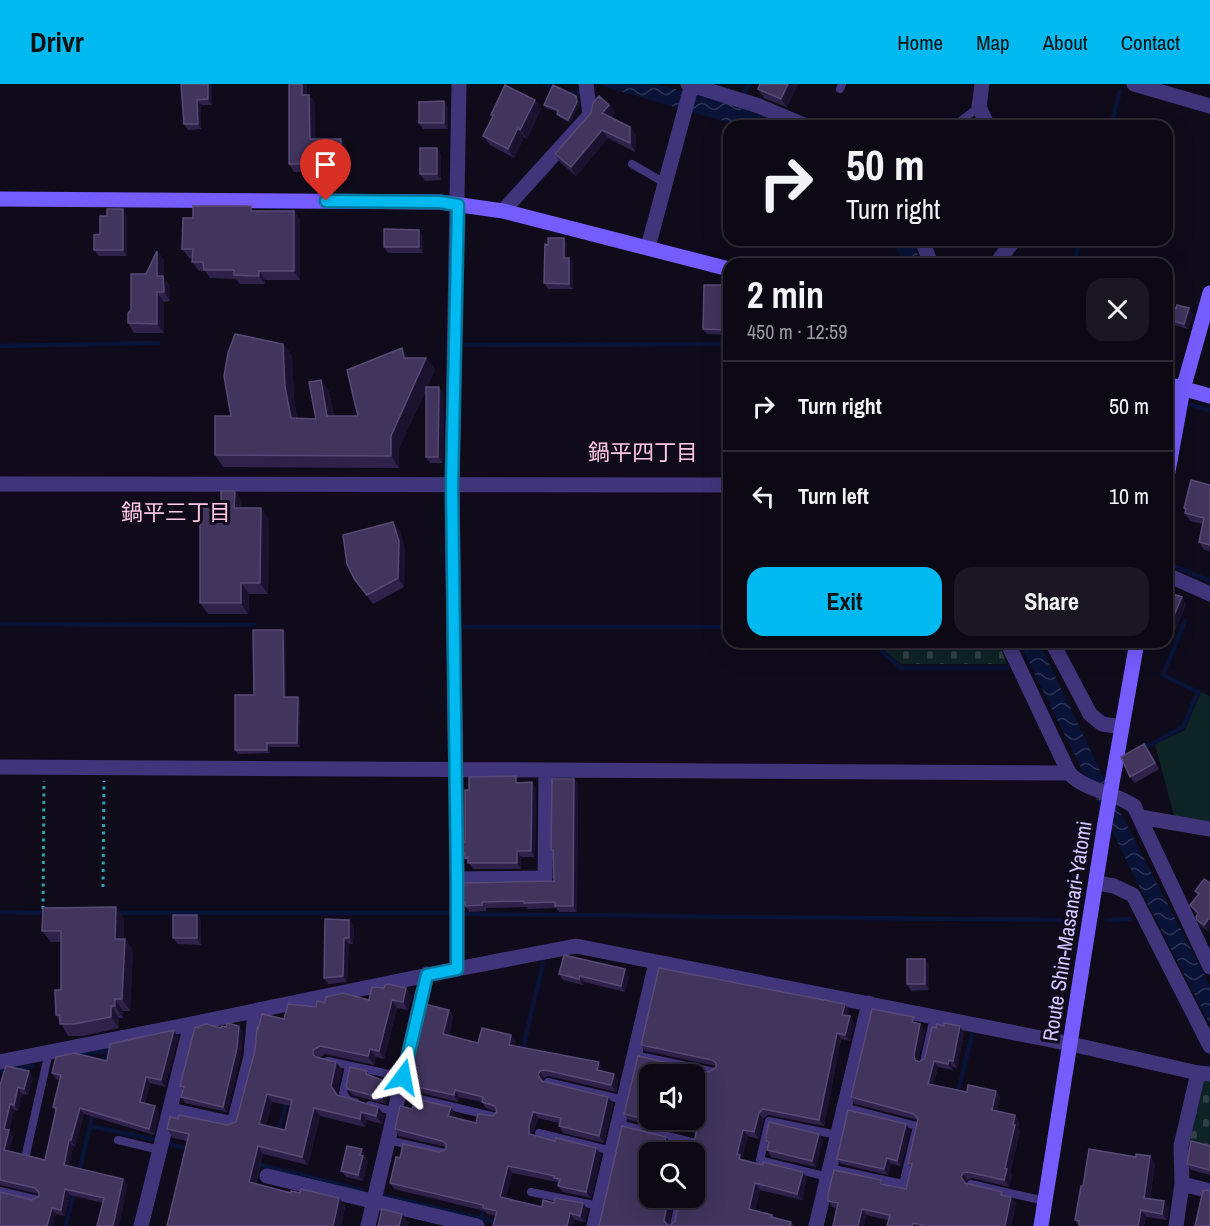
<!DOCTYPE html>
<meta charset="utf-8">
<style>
body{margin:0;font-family:"Archivo Narrow","Noto Sans JP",sans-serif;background:#1a1622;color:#f1f3f6;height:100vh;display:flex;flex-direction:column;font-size:22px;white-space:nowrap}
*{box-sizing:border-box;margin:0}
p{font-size:20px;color:#9a9aa0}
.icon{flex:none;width:33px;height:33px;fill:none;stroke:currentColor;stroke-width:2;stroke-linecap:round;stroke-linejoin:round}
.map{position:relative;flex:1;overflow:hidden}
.panel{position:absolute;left:723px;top:174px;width:450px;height:390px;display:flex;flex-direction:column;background:#0c0814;border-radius:18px;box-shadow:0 6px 24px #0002,0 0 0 2px #2c2934}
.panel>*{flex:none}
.banner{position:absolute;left:723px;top:36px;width:450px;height:126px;border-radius:18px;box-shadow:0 6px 24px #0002,0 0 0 2px #2c2934;background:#0c0814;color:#f1f3f6;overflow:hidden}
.fabs{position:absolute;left:639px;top:980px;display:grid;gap:12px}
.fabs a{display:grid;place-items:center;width:66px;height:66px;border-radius:12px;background:#0c0814;box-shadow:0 6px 24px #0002,0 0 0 2px #2c2934;font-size:30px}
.pin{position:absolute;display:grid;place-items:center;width:51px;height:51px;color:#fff;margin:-62px -26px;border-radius:50% 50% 50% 0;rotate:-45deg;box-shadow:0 0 6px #0007}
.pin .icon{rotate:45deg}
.me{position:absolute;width:66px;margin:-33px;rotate:13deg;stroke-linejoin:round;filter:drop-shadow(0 0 4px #0008)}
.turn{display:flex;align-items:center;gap:21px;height:126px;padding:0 24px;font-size:27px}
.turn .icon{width:78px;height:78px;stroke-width:2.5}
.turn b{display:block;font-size:42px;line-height:51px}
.round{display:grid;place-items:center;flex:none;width:63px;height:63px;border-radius:18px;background:#1a1622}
.summary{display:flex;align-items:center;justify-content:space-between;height:102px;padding:0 24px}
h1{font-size:36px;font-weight:700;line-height:45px}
.primary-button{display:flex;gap:12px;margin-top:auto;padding:12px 24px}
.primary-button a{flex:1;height:69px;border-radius:18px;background:#00b9f0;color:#111;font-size:24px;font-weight:700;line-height:69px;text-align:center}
.primary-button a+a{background:#1a1622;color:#f1f3f6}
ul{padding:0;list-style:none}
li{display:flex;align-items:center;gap:18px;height:90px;padding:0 24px;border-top:2px solid #2c2934}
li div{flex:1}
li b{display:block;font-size:22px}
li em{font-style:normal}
header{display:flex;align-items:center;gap:36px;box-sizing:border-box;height:84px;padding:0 30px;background:#00b9f0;color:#111}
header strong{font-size:28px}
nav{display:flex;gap:33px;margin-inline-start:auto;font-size:21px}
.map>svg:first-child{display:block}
</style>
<header>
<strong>Drivr</strong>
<nav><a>Home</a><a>Map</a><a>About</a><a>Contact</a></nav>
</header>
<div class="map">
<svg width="1210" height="1142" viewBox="0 0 1210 1142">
<defs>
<pattern id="cemetery-stones" width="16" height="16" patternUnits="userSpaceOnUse" patternTransform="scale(1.5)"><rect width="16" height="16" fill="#0e2325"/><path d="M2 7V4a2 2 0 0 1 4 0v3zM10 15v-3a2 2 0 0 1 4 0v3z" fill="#304146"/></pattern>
<pattern id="water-waves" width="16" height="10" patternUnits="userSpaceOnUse" patternTransform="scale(1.5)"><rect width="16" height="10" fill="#081337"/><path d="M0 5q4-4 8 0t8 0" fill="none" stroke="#2b3455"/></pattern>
</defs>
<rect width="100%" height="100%" fill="#100b1b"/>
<!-- grass -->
<path fill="#0e2325" d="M1201,608L1210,612V738L1174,732L1155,660L1185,646Z"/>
<!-- cemetery -->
<path fill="url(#cemetery-stones)" d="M874,558H998L1007,580H901Z
M1204,995L1210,996V1065L1188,1060Z"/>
<!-- water -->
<path fill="url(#water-waves)" d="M600,0H656L724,18L789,42H741L612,5Z
M892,156H912L922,180H905Z
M1019,558H1039L1116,720L1210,902V940L1151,826Z"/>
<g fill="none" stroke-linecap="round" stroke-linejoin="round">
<!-- stream -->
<path stroke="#081337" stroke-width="4.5" d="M545,0L556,6
M567,10L583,8
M744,10L749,0
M1111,42L1120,7
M1074,180L1080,156
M465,261L729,260
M0,262L158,259
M1167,314H1170
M1192,321L1210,326
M1167,479L1210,497
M0,540L254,541
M465,543H729
M872,558L901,584H1007
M1144,664L1183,643L1198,608L1163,591L1185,537
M0,828L48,829
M114,829H452
M466,830L1067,836
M1109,836L1130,835
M522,969L543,879
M78,972L108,966L105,980
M0,988L33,982
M957,1012L972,951
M90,1042L152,1055
M278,1049L287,1016
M169,1060L190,1065
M257,1080L362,1106
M79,1088L93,1029
M382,1111L499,1139
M481,1135L484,1123
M66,1142L74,1108"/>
<!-- path -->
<path stroke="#2ba4ad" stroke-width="3" stroke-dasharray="3 4.5" stroke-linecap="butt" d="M103,803L104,697
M43,825L44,697"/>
<!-- lane -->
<path stroke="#40357b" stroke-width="8" d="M840,5L842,0
M954,42L979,23
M632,80L665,99
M635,971L715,988
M328,977L403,993
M924,978L934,933
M349,982L343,1009L348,1016L355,1018
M548,998L624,1016
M399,1010L496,1033
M370,1021L395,1028
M618,1040L692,1058L690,1068
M539,1049L612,1067
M118,1056L160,1066
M388,1056L445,1069
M26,1070L49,968
M829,1084L903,1100L917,1042L844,1023
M828,1093L760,1076L769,1037L837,1051
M971,1100L1045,1117
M0,1107L38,1116
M531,1108L599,1122
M674,1142L680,1113"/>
<!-- street -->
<path stroke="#40357b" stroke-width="15" d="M688,0L759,22L806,42
M982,0L979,23L988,42
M1134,0L1210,22
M503,127L590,31L586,0
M922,156L931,180
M648,163L692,0
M996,180L1014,156
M0,400L729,401
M1167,491L1210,510
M1007,558L1069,689C1086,707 1114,708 1134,722L1210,883
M1052,558L1090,630L1102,640L1122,643
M0,683L1069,689
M1140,733L1210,745
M457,795L545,794L546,686
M1097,799L1114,802L1133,811L1210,962
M457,885V795L452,401L459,0
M0,978L191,940L457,885L576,862L1071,960L1198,989L1210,990
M170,1026L234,1040L251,972L255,927
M267,1092L477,1142
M1182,1100L1210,1107
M141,1142L191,940
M368,1142L427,890
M594,1142L656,879
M816,1142L869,919
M1176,1142L1182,1100L1181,1062L1198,989"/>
<!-- secondary -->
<path stroke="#755cff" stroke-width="15" d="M0,115L440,118L503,127L729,185
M1167,300L1210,312
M1167,393L1183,305L1210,209
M1041,1142L1105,739L1137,558"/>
</g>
<!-- wall -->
<path fill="#2f224a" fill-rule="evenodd" d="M181,0H212V21H201V45L188,46L184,40Z
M307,0V11H309L315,19V55L347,63V75H316V88H294L289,80Z
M760,0H798L787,23L764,14L758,5Z
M576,12L578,15L579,21L570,39L559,33L557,30V28L546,24L544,21Z
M535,16L541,25L527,55L524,53L514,74L490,61L483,52L493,33L491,31Z
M444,17L448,24V45H423L419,39Z
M609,21L615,29L611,34L630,43L636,52L635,68L608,54L576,92L560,78L555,70Z
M441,70V96L425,97L420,90Z
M255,127H294L300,136V196H265V200H240L236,195L210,194L205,187H199L192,178V174H189L182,165L193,134Z
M127,131V172H99L94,166L100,150Z
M423,152V169H388L384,163Z
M564,154L567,160V174L573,179V205H548L544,199L548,161Z
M157,167L164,176L163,193L170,202V217L164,218V249H134L128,239L131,226L146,190Z
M729,198V251L707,250L703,245L725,201Z
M1167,222L1193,230L1188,245L1167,239Z
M283,260L292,272L294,315L297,334L316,335L321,296L329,308L334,332H358L409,274H426L435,286L427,303L444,309L443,379H430L426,373V306L399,364V384L223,383L215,371L231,332Z
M1210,401V467L1204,466L1199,458L1203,440L1190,437L1185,429V427L1184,424Z
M235,407L242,418V424L269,435L268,510H249L248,530H208L200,519L221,424Z
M400,447L405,466L404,503L373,520L355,496Z
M1167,508L1182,513L1186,520L1174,549L1167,547Z
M283,546L286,549V613L300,617V663H269L270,669L238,670L235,666L254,611Z
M1149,666L1159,685L1135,699L1130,693Z
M574,695L578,700L577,828H559L556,824L528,825L527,823L486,824V827L469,828L463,818L554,797L553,770L551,766Z
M520,699L536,704L535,773H521V785H473L462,769L465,758L469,706Z
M1210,799V845L1208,847L1201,842L1197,836V830L1190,821L1198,811L1195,807Z
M116,823L124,835V855H125L133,866L130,927H123V934H119V944L83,952H68L56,931L61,906V858H51L42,847Z
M197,831L201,838V861L178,860L173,854Z
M349,836L354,842L353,860H349L347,898L328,900L324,894Z
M929,881V906L911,907L907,900Z
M659,884L845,920L849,926L848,932H850L854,939L850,957L841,955L824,1042L768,1031L763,1035L759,1055L748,1052L742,1074L744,1076L763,1081V1078L803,1088L807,1094L802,1116L760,1106L755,1126L772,1131L775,1134L791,1138L794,1142H599L622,1042L666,1053L670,1059L668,1068H650V1113H674L669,1141L675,1137L680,1113H694V1068H692L696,1049L674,1044L673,1047L629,1036L624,1030L638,972L709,988L716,983V982L645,967L641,961ZM650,990H694V1035H650Z
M559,890L629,892L625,908L584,898L583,901L563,896Z
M406,904L412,913L408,926L397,924L384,975L376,973L374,981L325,970L319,974L336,978L342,986L337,1010L338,1012L378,1023L384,1031L382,1040L367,1036L365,1043L320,1032L308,1081L263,1070L262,1075L256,1100L291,1109H300L339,1114L345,1122L341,1142H167L187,1057L173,1054L167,1045L178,1035L227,1041L236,1038L255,966L258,945L325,919L369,916ZM272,1018L291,1022L285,1046L266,1042Z
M449,926L453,932L449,952L478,959L511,951L516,957L514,962L603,985L602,987L614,990L618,996L616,1008L549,992L544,994L542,997L608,1013L613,1020L604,1059L563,1049L559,1042V1039L538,1034L533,1048V1051L601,1070L591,1114L563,1108L558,1102L559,1100L557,1098L512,1089L506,1114L542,1123L588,1126L585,1138L575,1136L496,1132L487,1130L485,1127L394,1105L390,1099L400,1074L439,1068L446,1065V1063L399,1052L395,1045L412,1025L455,1029L454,1034L476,1039L493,1032L497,1028L486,1024L482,1018L459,1013L458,1018L422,1009L417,1003L418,1001L411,999L407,993Z
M918,940L925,947L918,977L919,978L964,949L957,984L953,983V986L938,983L933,1001L967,1008L996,1007L1000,1013L997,1027L1015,1031L1019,1038L1018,1044L1020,1047L1010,1089L1012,1091L1009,1103L972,1094L967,1096L965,1099L1002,1108L1004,1111L1011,1113L1016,1119L1011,1142H887L888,1136L866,1131L864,1142H833L837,1124L832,1123L828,1117L881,1096L885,1101L906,1105L911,1083L908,1079L918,1036L855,1020L851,1013Z
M199,944H221L243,948L241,970L227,1028L185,1019L181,1013L183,1006L180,1002Z
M174,946L178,953L165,1003L150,999L145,1020L155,1022L159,1028L154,1051L84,1030L75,1063L73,1062L69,1082L128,1101L103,1119L70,1111L65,1132L56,1130L32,1116L39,1112V1110L0,1101V1001L33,993L28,1011L22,1010L18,1027L14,1026L9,1047L13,1052L9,1067L45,1076L55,1031L56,1027L53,1023L60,996L56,995L52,989L107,977Z
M367,987L371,992L390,1003L386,1020L352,1011L346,1002Z
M906,1040L910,1046L901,1082L891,1080L888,1091L841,1080L837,1075Z
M819,1050L823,1056L816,1083L771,1073L767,1066L768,1061L766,1057Z
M1210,1062V1091L1191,1086L1187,1080Z
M366,1072L365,1075L368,1078L363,1097L346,1093L341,1087Z
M1155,1079L1150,1115L1169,1124L1167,1136L1146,1133L1144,1142H1079L1075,1136L1083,1102Z"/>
<!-- shaded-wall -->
<path fill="#1b122f" d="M208,0H212V21L208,15Z
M302,0H307V19L302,11Z
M788,0H798L787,23L781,15Z
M309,11L315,19L316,63L310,55Z
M576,12L578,15L579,21L570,39L568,36Z
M197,16L201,21V45L198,40Z
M535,16L541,25L527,55L520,46Z
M444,17L448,24V45L444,39Z
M609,21L615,29L608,38L602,29Z
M630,43L636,52L635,68L630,59Z
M518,44L524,53L514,74L508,65Z
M602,46L608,54L576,92L571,83Z
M341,55L347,63V75L341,68Z
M437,64L441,70V96L437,90Z
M310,68L316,75V88L310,80Z
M123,125L127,131V172L123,166Z
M294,127L300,136V196L294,187Z
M419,146L423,152V169L419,163Z
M564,154L567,160V179L564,174Z
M157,167L164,176L163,193L170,202V217L164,208L157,192Z
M569,174L573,179V205L569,200Z
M259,187L265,196V200L259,192Z
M157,208L164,218V249L157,240Z
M1189,224L1193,230L1188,245L1184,240Z
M283,260L292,272L294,315L299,346L291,334L285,303Z
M402,264L410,276L404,274Z
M426,274L435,286L399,364V384L391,372V352Z
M321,296L329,308L336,344L327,332Z
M439,303L444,309L443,379L438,373Z
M235,407L242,418V435L234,424Z
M261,424L269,435L268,510L260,499Z
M393,438L400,447L405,466L404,503L398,494Z
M241,499L249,510L248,530L241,519Z
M1182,513L1186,520L1174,549L1169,543Z
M283,546L286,549V617L284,613Z
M298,613L300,617V663L297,659Z
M267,659L269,663L270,669L267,666Z
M574,695L578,700L577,828L573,822Z
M532,698L536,704L535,773L531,767Z
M517,767L521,773V785L517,779Z
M116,823L124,835V866L115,855Z
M197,831L201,838V861L197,854Z
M1210,833V845L1208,847L1204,841Z
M349,836L354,842L353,860L349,854Z
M344,854L349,860L347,898L343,892Z
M125,855L133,866L130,927L122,915Z
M925,875L929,881V906L925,900Z
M625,885L629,892L625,908L621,902Z
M580,892L584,898L583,901L579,895Z
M406,904L412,913L408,926L403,918Z
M115,915L123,927V934L115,922Z
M392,916L397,924L384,975L379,967Z
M845,920L849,926L847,937L842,931Z
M111,922L119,934V944L111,933Z
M449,926L453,932L447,957L443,950Z
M850,932L854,939L850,957L845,951Z
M920,940L925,947L918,977L915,976L914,971Z
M239,942L243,948L241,970L227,1028L223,1023Z
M960,942L964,949L957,984L953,977Z
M174,946L178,953L165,1003L161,996Z
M837,949L841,955L824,1042L819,1036Z
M511,951L516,957L513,967L509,961Z
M370,965L376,973L374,981L368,972Z
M949,976L953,983V986L948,980Z
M934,977L938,983L932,1006L928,1000Z
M336,978L342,986L337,1010L343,1019L331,1002Z
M599,978L603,985L601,992L597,986Z
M29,987L33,993L28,1011L24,1005Z
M540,987L544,994L542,997L538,991Z
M614,990L618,996L616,1008L611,1001Z
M146,993L150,999L144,1024L140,1018Z
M387,998L390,1003L386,1020L382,1014Z
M18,1003L22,1010L18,1027L14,1021Z
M455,1006L459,1013L458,1018L454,1011Z
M996,1007L1000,1013L996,1032L992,1026Z
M267,1010L272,1018L265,1048L259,1040Z
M608,1013L613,1020L604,1059L599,1052Z
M10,1020L14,1026L9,1047L13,1052L8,1072L4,1066V1045Z
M155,1022L159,1028L154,1051L149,1045Z
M378,1023L384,1031L382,1040L376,1032Z
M451,1023L455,1029L453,1039L448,1032Z
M80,1024L84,1030L75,1063L71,1056Z
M314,1024L320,1032L308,1081L302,1073Z
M361,1028L367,1036L365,1043L360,1035Z
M533,1028L538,1034L533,1048V1057L529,1050V1042Z
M759,1029L763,1035L759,1055L754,1048Z
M1015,1031L1019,1038L1018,1044L1020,1047L1010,1089L1012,1091L1009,1103L1004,1096L1005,1084Z
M669,1037L674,1044L673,1047L669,1041Z
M906,1040L910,1046L901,1082L897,1077Z
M743,1046L748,1052L742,1074L745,1078L744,1081L737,1070Z
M819,1050L823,1056L816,1083L812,1077Z
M666,1053L670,1059L668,1068H662Z
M69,1056L73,1062L68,1087L64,1081Z
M258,1062L263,1070L254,1106L249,1098Z
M596,1064L601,1070L591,1114L586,1108Z
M362,1065L366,1072L365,1075L368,1078L363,1097L358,1091Z
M1150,1072L1155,1079L1149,1121L1144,1114Z
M887,1074L891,1080L888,1091L884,1085Z
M508,1082L512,1089L505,1119L500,1113Z
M803,1088L807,1094L802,1116L797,1110Z
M963,1089L967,1096L965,1099L961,1093Z
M123,1095L128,1101L119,1142H113Z
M755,1099L760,1106L754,1131L749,1125Z
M65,1105L70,1111L65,1132L61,1126Z
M668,1113H674L668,1142L664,1137Z
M1011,1113L1016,1119L1011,1142H1005Z
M339,1114L345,1122L341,1142H333Z
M1164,1117L1169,1124L1167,1136L1162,1130Z
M583,1119L588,1126L585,1138L580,1132Z
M52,1124L56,1130L53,1142H47Z
M862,1125L866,1131L864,1142H858Z
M1141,1126L1146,1133L1144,1142H1138Z
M570,1129L575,1136L573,1142H567Z
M402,1130L409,1139L408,1142H399Z"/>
<!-- building -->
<path fill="#41345d" stroke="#584a76" stroke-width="1.5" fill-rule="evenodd" d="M181,0H208V15L197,16L198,40H184Z
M289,0H302V11H309L310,55H341V68H310V80H289Z
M760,0H788L781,15L758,5Z
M505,1L535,16L520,46L518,44L508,65L483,52L493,32L491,31Z
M553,1L576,12L577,18L568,36L557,30L558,26L544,21Z
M599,12L609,21L602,29L630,43V59L602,46L571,83L555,70L591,29L593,19Z
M444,17V39H419V18Z
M420,64H437V90H420Z
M193,122H251V127H294V187H259V192L234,191V186H204L203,178H192L193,165H182L183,134H193Z
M107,125H123V166H94V151L100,150V132H107Z
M384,145L419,146V163H384Z
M548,154H564V174H569V200L544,199L545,160L548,161Z
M157,167V192H163L164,208H157V240L128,239V229L131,226V190H146Z
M725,197L729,198V246L703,245L704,201H725Z
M1177,221L1189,224L1184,240L1167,235V222L1176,224Z
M235,250L283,260L285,303L291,334L316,335L309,298L321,296L327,332H358L347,286L402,264L404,274H426L391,352V372L215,371V332H231L224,292L228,269Z
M426,303H439L438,373H426Z
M1191,396L1210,401V461L1199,458L1204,434L1185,429L1186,425L1184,424Z
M221,407H235L234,424H261L260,499H241V519H200V424H221Z
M393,438L399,457L398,494L367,511L355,496L347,480L343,451Z
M1167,508L1182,513L1169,543L1167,542Z
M253,546H283L284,613H298L297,659H267V666H235V611H254Z
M1144,660L1155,679L1130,693L1121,673Z
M516,692V699L532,698L531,767H517V779H468V773L465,774V769H462V758H465V706H469V693Z
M552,695H574L573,822H555V818L524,819V817L482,818V821L465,822V818H463V799L554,797L553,766H551Z
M1204,795L1210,799V833L1204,841L1197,836L1196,833L1198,829L1190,821L1199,810L1195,807Z
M116,823L115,855H125L122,915H115V922H111V933L74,940H60V931H56L55,906H61V847H42L43,824Z
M173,831H197V854H173Z
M325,835L349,836V854H344L343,892L324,894Z
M564,871L625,885L621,902L580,892L579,895L559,890Z
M907,875H925V900H907Z
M659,884L845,920L842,931L850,932L845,951L837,949L819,1036L763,1025L759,1029L754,1048L743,1046L737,1070L740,1071L739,1075L763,1081V1078L803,1088L797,1110L755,1099L749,1125L772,1131L771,1133L791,1138L790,1142H599L622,1042L666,1053L662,1068H650V1113H668L664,1137L669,1142L675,1137L680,1113H694V1068H692L697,1044L669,1037V1041L624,1030L638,972L709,988L716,983V979L712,976L641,961ZM650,990H694V1035H650Z
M388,900L406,904L403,918L392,916L379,967L370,965L368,972L320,962L313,966V970L316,973L336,978L331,1002L337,1011L378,1023L376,1032L361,1028L360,1035L314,1024L302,1073L258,1062L249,1098L291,1109V1107L300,1109L301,1105L339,1114L333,1142H167L189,1050L167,1045L170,1033L178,1035L179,1031L227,1041L236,1038L255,966L257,944L258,945L262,930L284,935L288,920L316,923L317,917L325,919L326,913L343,909L369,916L372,903L384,904L385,901ZM267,1010L292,1016L285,1046L259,1040Z
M424,920L449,926L443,950L478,959L482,944L511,951L509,961L599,978L597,986L614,990L611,1001L545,986L540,987L538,991L542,997L608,1013L599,1052L559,1042L561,1034L533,1028L529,1042V1050L555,1057L556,1054L596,1064L586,1108L558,1102L560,1095L554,1094L555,1092L508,1082L500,1113L542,1123L543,1116L554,1119L555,1114L583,1119L580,1132L570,1129L567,1142H493L497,1127L483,1124V1121L390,1099L396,1073L400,1074L403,1060L439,1068L446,1065V1060L442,1057L395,1045L400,1022L412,1025L415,1015L451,1023L448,1032L476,1039L478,1030L493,1032L497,1027L495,1022L482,1018L483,1013L455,1006L454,1011L417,1003L419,996L407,993Z
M872,925L914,933L912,938L920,940L914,971L915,976L919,978L925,974L932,943L936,944L937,940L944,942V939L960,942L953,977L949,976L948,980L934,977L928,1000L967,1008L968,1001L996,1007L992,1026L1015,1031L1013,1041H1015L1005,1084L1007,1085L1004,1096L967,1088L963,1089L961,1093L965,1099L1002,1108L1001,1111L1011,1113L1005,1142H926L913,1139L912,1142H887L890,1131L862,1125L858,1142H833L838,1119L828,1117V1110L834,1086L881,1096V1100L906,1105L912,1080L908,1079L918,1035L914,1030L851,1013Z
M227,939L239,942L237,964L223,1023L181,1013L184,1003L180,1002L195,943L199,944V942L206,940L221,944L222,942L226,943Z
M174,946L161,996L146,993L140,1018L155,1022L149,1045L80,1024L71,1056H69L64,1081L123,1095L113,1142H97L104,1114L65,1105L61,1126L52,1124L47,1142H0V1108L32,1116L39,1112V1108L35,1104L0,1096V1001L6,982L29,987L24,1005L18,1003L14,1021L10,1020L4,1045L9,1046L4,1066L45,1076L55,1031L56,1024L53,1023L61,991L52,989L56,973L74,969L107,977L110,960Z
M350,983L367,987L366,990L387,998L382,1014L348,1005L346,1002Z
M848,1026L906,1040L897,1077L887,1074L884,1085L837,1075Z
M769,1038L819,1050L812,1077L767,1066L769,1058L766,1057V1052Z
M1191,1057L1210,1062V1086L1187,1080Z
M347,1062L362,1065L360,1071L363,1072L358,1091L341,1087Z
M1089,1065L1136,1073V1070L1150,1072L1144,1114L1164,1117L1162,1130L1141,1126L1138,1142H1079V1137L1075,1136L1081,1102H1083Z
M1208,1106L1210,1107V1142H1195L1203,1107Z
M382,1125L402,1130L399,1142H378Z"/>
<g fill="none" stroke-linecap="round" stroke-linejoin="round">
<defs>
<path id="route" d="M326,117L440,118L458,121L452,401L457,795V885L427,891L403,993"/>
</defs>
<!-- route casing -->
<use href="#route" stroke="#00789c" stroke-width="15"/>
<!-- route -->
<use href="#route" stroke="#00b9f0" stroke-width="10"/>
</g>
<g text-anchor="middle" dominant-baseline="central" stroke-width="6" stroke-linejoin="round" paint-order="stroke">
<!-- street labels -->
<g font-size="21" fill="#d3c5ff" stroke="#100b1b">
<text transform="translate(1067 847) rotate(-81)">Route Shin-Masanari-Yatomi</text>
</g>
<!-- neighbourhood labels -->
<g font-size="22" fill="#ffc7e3" stroke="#100b1b">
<text x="643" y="368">鍋平四丁目</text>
<text x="176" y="428">鍋平三丁目</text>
</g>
</g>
</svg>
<div class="fabs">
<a><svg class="icon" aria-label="sound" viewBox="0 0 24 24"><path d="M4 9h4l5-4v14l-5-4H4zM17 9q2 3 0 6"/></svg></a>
<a><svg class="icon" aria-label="search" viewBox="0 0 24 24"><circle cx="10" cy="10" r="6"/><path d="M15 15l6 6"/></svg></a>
</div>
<div class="pin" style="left:326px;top:117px;background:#d93025"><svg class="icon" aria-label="arrive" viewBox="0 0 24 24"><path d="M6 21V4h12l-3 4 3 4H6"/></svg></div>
<svg class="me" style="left:403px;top:993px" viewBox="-20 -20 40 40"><path d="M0-17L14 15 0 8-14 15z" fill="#00b9f0" stroke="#fff" stroke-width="4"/></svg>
<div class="banner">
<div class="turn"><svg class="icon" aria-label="right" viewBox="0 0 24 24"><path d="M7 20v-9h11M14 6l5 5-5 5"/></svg><div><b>50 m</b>Turn right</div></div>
</div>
<section class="panel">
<div class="summary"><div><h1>2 min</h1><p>450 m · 12:59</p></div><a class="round"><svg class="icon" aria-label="close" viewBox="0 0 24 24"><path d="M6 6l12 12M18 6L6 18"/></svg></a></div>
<ul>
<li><svg class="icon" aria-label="right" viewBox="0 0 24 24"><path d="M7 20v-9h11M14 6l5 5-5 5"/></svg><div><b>Turn right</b></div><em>50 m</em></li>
<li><svg class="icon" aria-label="left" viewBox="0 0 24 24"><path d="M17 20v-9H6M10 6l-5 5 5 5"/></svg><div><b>Turn left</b></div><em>10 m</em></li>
</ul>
<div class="primary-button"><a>Exit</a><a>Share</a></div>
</section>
</div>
